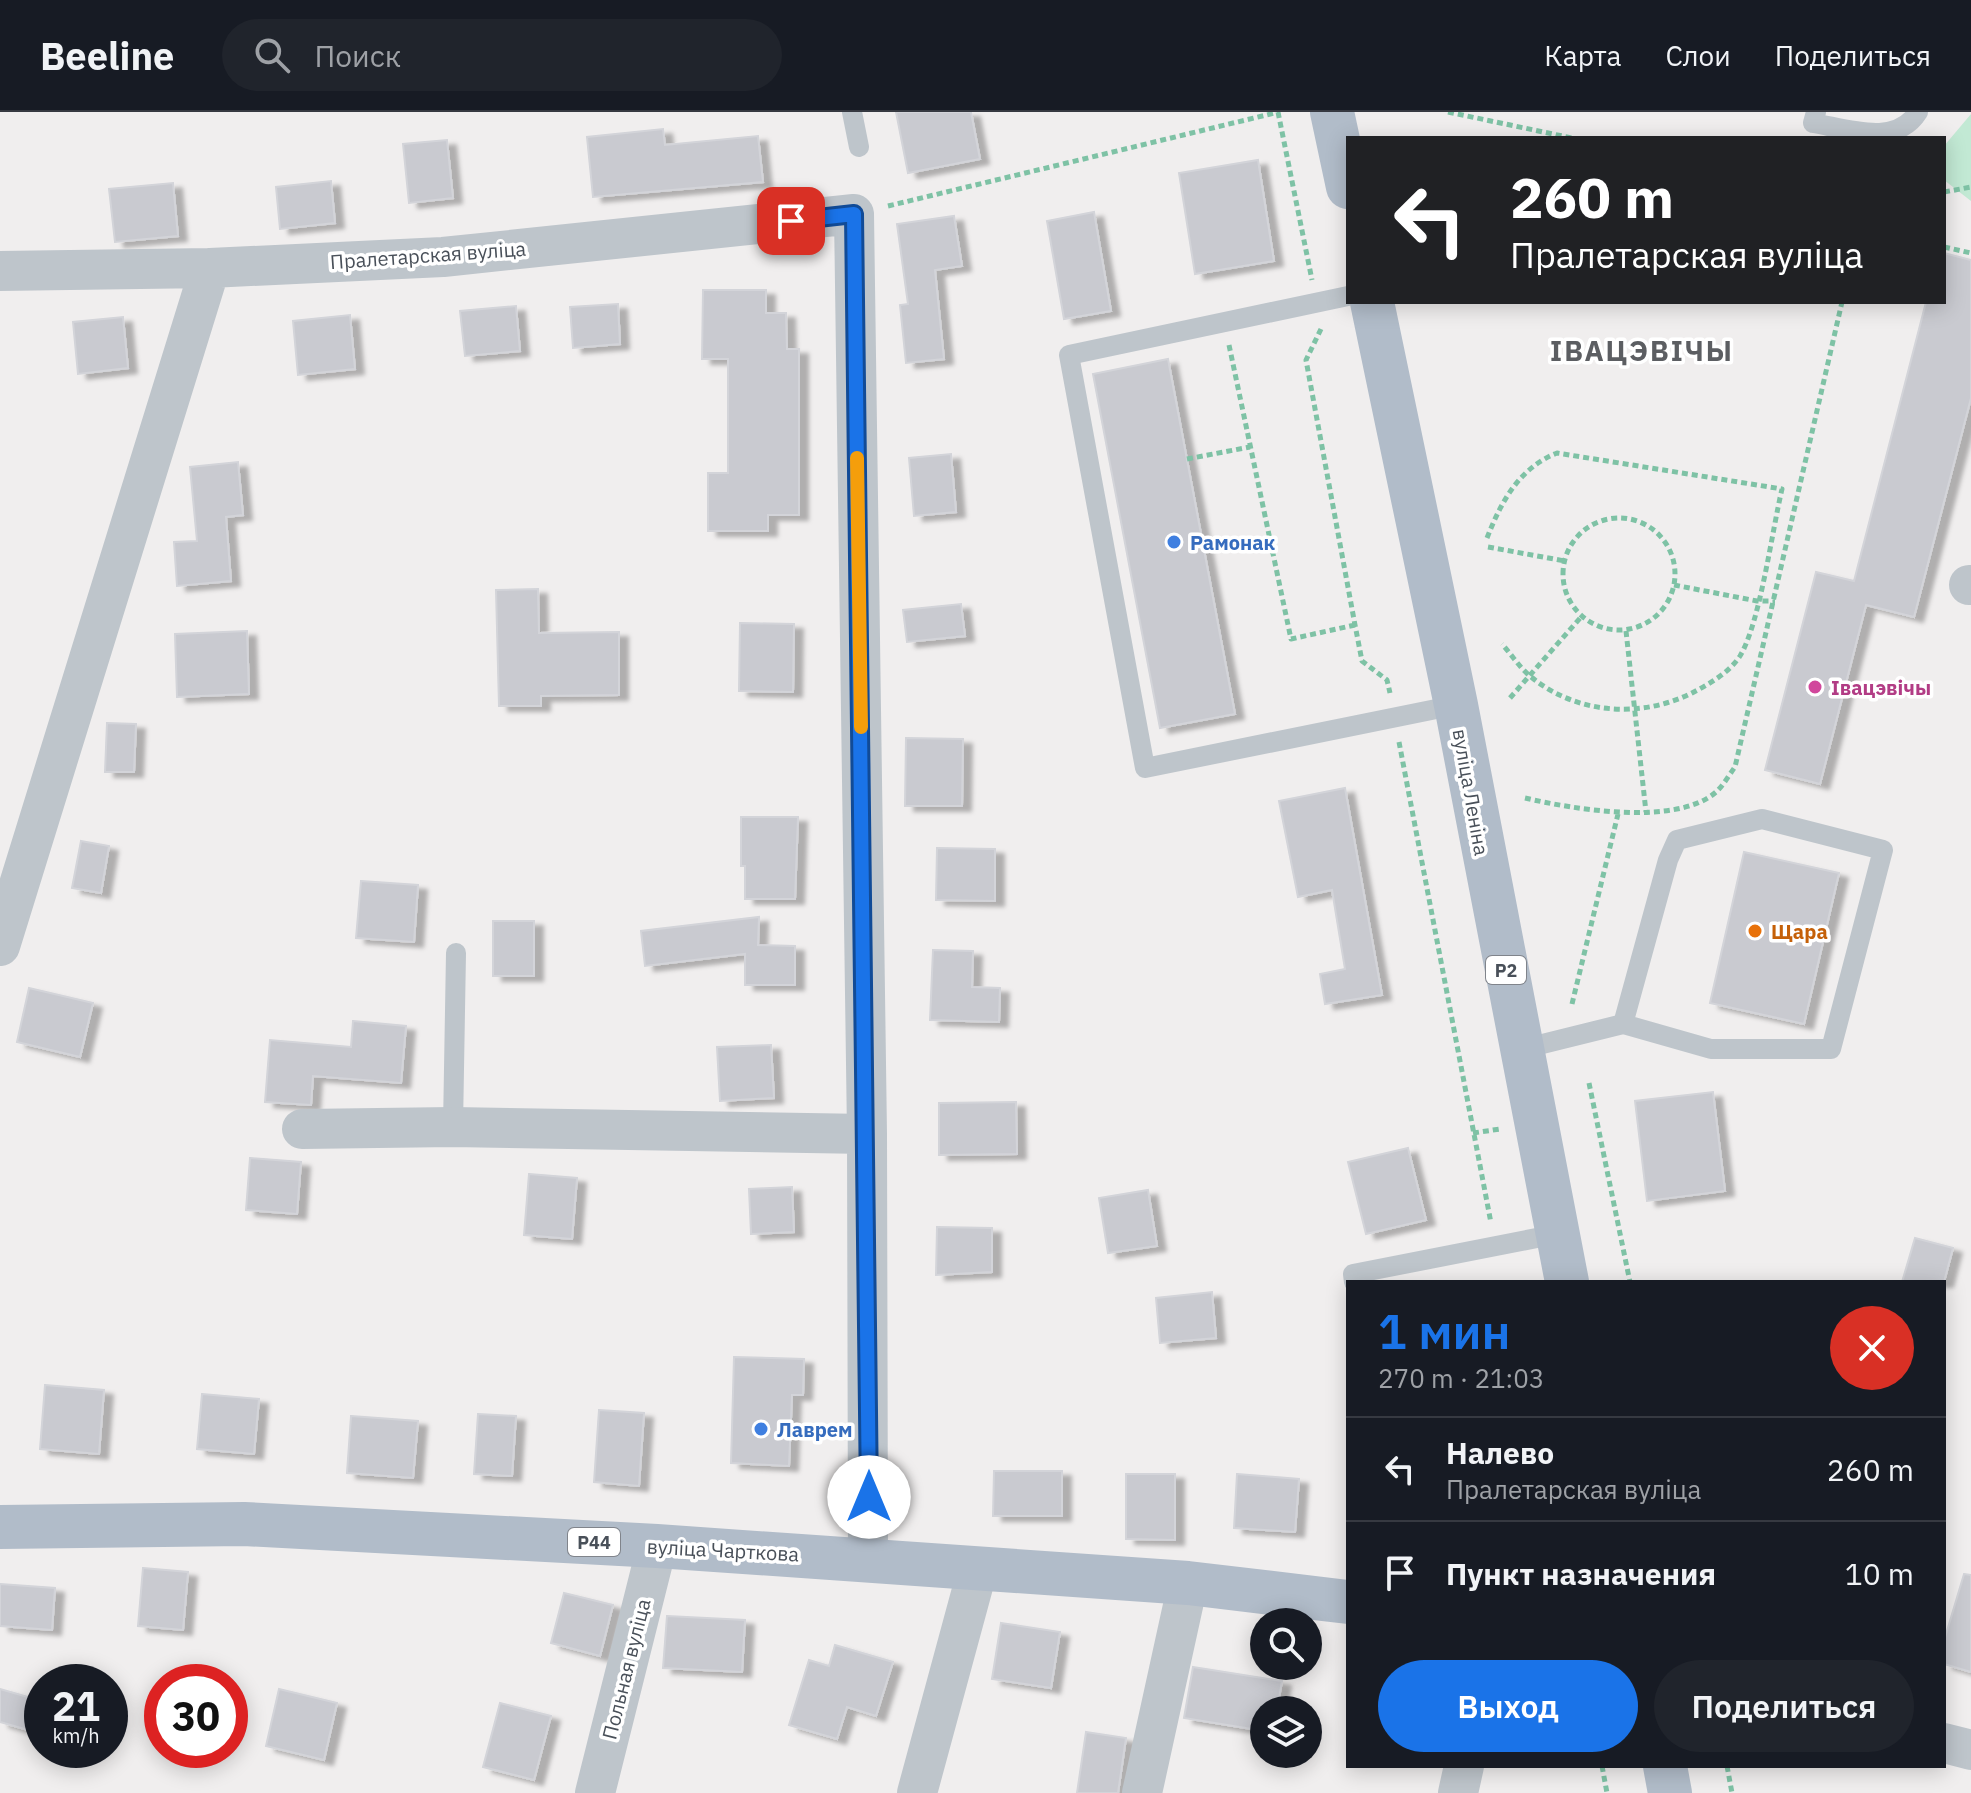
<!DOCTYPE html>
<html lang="ru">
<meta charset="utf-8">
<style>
body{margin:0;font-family:"IBM Plex Sans",sans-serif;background:#20242c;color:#f1f3f6;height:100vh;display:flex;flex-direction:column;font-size:30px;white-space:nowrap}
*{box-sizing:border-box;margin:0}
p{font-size:26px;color:#9ea1a6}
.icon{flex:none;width:44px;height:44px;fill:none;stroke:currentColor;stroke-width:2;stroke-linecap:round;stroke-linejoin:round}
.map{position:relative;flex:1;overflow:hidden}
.side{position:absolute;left:1346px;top:1168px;width:600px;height:488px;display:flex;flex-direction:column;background:#171b24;border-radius:0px;box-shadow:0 4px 20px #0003}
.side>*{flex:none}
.guide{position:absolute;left:1346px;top:24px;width:600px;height:168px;border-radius:0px;box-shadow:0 4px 20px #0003;background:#202124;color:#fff;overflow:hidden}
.fabs{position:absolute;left:1250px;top:1496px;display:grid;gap:16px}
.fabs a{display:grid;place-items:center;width:72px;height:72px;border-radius:50%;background:#171b24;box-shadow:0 4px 20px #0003;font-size:40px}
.speed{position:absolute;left:24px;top:1552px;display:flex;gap:16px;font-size:40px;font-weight:700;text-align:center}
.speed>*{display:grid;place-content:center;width:104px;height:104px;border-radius:50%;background:#171b24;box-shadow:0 4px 20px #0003;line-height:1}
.speed small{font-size:20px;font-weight:400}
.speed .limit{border:12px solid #d22;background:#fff;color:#111}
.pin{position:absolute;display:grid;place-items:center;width:68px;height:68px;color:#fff;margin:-34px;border-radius:16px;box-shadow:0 4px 12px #0006}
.me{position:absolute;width:88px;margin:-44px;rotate:0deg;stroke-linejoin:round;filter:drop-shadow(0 0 6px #0008)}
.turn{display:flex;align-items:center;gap:28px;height:168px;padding:0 32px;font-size:36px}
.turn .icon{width:104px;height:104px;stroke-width:2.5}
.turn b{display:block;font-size:56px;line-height:68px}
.round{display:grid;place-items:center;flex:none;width:84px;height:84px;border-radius:42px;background:#20242c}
.headline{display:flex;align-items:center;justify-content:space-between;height:136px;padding:0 32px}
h1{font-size:48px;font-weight:600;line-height:60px;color:#1a73e8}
.primary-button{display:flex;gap:16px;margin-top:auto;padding:16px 32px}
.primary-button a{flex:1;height:92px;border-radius:48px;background:#1a73e8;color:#fff;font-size:32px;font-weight:600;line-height:92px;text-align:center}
.primary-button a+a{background:#20242c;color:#f1f3f6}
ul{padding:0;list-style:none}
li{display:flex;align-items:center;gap:24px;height:104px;padding:0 32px;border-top:2px solid #363941}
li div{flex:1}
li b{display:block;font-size:30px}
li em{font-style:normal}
header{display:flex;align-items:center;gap:48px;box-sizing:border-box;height:112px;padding:0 40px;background:#171b24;border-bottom:2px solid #363941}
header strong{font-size:38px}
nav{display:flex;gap:44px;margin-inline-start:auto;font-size:28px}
.search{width:560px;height:72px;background:#20242c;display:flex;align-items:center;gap:20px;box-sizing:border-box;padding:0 28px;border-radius:44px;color:#9ea1a6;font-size:30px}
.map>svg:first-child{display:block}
</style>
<header>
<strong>Beeline</strong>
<div class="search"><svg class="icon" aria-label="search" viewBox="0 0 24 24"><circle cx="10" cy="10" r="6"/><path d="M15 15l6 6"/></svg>Поиск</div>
<nav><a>Карта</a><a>Слои</a><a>Поделиться</a></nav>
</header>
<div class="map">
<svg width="1971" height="1681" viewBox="0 0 1971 1681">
<defs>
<filter id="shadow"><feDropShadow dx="9" dy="5" stdDeviation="2" flood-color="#0004"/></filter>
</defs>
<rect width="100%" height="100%" fill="#f0eeee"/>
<!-- green -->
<path fill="#c2e9d4" d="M1971,2V89L1944,68V34Z"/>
<!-- building -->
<path fill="#c9cad0" stroke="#d3d4d9" stroke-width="2" filter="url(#shadow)" d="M896,0H971L980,47L908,61Z
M663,17L665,33L758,24L763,70L593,85L587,25Z
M447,28L453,86L409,91L403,32Z
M1258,48L1274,149L1195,162L1179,61Z
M331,69L335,111L280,117L276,75Z
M173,71L178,124L115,130L109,77Z
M1094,100L1111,199L1064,207L1047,109Z
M954,104L962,154L935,158L944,247L906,251L900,193L908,192L897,112Z
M1944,141L1971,148V286L1914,505L1866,493L1820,672L1765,658L1816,460L1854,469L1926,190H1944Z
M703,178H766V201H786L787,237H799V403H768V419H708V361H728V247H702Z
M618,192L620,232L573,236L570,195Z
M516,194L520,239L465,244L460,199Z
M350,203L355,257L298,263L293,209Z
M123,205L128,256L78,262L73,210Z
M1168,247L1235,602L1160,616L1093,262Z
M951,342L956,400L914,404L909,346Z
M238,350L243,403L226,405L231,469L177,474L174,430L197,429L190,355Z
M538,477L539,521L619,520V583L541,584V594H499L496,478Z
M961,492L965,524L907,530L903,498Z
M740,511L794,512L793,580L739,579Z
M247,519L249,582L177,585L175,522Z
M107,611L136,612L134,660H105Z
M906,626L963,627L962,694H905Z
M1345,676L1382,883L1325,892L1320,862L1345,857L1332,778L1298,785L1279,689Z
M741,705H798L795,787H745V754H741Z
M81,729L109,734L101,781L72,776Z
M937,736L995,737V789L936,788Z
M1744,740L1839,761L1804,912L1710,891Z
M361,769L418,773L414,830L356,826Z
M759,805L758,833L795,834V873H745V842L645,854L641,819Z
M493,809H534V864H493Z
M933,838L973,839L972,875L1000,876L999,910L930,908Z
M29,876L93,891L80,945L17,930Z
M353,909L406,914L401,971L313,964L311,993L265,990L270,928L351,935Z
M771,933L774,986L720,989L717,935Z
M1713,980L1725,1079L1647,1089L1635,989Z
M1016,990L1017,1042L939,1043V991Z
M1408,1036L1426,1108L1366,1122L1348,1050Z
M250,1046L301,1050L297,1102L246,1098Z
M529,1062L577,1066L572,1127L524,1123Z
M792,1075L794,1120L751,1122L749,1077Z
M1148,1078L1157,1134L1108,1141L1099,1086Z
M937,1115L992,1116V1160L936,1163Z
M1915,1126L1953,1136L1944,1170H1902Z
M1212,1180L1216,1226L1160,1231L1156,1186Z
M734,1245L804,1247L803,1283H792L789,1354L731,1351Z
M45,1273L104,1278L99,1342L40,1337Z
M202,1282L259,1287L254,1342L197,1337Z
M599,1298L644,1301L639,1374L594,1370Z
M478,1302L516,1304L512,1364L474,1362Z
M351,1304L418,1309L413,1366L347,1361Z
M994,1359H1062V1404H993Z
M1126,1362H1175V1428L1126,1427Z
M1237,1362L1299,1367L1295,1420L1234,1416Z
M143,1456L188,1460L183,1518L138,1514Z
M1964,1462L1971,1463V1560L1944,1552V1529Z
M0,1472L55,1476L52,1518L0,1514Z
M564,1481L613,1493L600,1544L551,1531Z
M667,1504L745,1508L742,1560L663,1556Z
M1001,1511L1060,1520L1051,1576L992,1567Z
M835,1533L893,1550L876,1604L847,1595L837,1627L789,1613L809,1548L829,1554Z
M1193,1555L1282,1569L1277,1598H1264V1619L1184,1606Z
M0,1577L42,1589V1622L0,1610Z
M279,1577L337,1591L324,1648L266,1634Z
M500,1591L551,1604L534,1668L483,1655Z
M1086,1620L1126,1626L1118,1681H1077Z"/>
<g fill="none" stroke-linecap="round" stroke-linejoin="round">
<!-- path -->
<path stroke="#7ec2a5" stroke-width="5" stroke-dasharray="6 4" stroke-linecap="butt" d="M1278,0L1312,168
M1448,0L1572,26
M1944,80L1971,75
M888,94L1279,0
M1944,135L1971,141
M1321,217L1306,248L1355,513L1362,549L1387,568L1390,581
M1229,233L1291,527L1355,513
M1187,347L1250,335
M1563 462a56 56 0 1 1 112 0a56 56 0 1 1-112 0Z
M1487,426C1501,390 1519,356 1557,341L1782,377C1772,419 1760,511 1740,544C1729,561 1709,572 1692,581C1640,607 1575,602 1530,564C1520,556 1511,542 1502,532
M1488,435L1565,449
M1674,473L1757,489H1775
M1626,519L1646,700
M1510,586L1581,505
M1399,630L1491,1111
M1525,686C1572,697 1676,715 1716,680C1723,674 1729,663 1735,655L1842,190
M1572,892L1618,702
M1589,971L1630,1170
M1473,1021L1500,1017
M1602,1654L1607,1681
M1727,1654L1732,1681"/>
<!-- lane -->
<path stroke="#bec5cb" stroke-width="20" d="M852,0L859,35
M1816,0L1813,11C1848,17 1896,35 1918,0
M1348,184L1069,243L1145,656L1456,593
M1522,937L1623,912L1668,748L1677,728L1762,707L1883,738L1831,937H1711L1623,912
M453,1015L456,841
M1354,1170L1353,1162L1557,1122"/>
<!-- street -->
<path stroke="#bec5cb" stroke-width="40" d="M0,159L210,156L443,145L854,102L867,1022L868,1447
M1969,473H1971
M0,834L210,156
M302,1017L453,1015L867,1022
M1944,1631L1971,1638
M595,1681L657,1434
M917,1681L978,1456
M1142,1681L1188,1471
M1458,1681L1464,1654"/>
<!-- primary -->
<path stroke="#b1bcc9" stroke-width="44" d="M1332,0L1348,75
M1372,190L1456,593L1567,1170
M0,1415L244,1412L657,1434L1188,1471L1348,1490
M1665,1654L1670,1681"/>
</g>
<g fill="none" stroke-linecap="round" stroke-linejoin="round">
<defs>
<path id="route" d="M791,109L854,102L869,1385"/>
</defs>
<!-- route casing -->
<use href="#route" stroke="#114b97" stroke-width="20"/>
<!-- route -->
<use href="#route" stroke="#1a73e8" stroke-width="14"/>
<!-- slow -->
<path stroke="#f59e0b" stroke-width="14" d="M857,346L861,615"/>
</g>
<!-- markers -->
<g fill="#3f7fe0" stroke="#fff" stroke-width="3">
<circle cx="1174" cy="430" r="8"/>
<circle cx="761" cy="1317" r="8"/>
</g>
<circle fill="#d1479c" stroke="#fff" stroke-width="3" cx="1815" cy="575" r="8"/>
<circle fill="#e8710a" stroke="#fff" stroke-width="3" cx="1755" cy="819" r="8"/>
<g text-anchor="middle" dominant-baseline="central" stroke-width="7" stroke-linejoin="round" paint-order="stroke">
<!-- shield labels -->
<g fill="#fff" stroke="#80848b" stroke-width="2">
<rect x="1486" y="844" width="40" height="28" rx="6"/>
<rect x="568" y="1416" width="52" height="28" rx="6"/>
</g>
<g font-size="18" font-weight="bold" fill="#495059">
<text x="1506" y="858">Р2</text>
<text x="594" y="1430">Р44</text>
</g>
<!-- street labels -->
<g font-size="20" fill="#495059" stroke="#fff">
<text transform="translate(428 143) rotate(-4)">Пралетарская вуліца</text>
<text transform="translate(1471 680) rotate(80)">вуліца Леніна</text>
<text transform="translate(723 1438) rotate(3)">вуліца Чарткова</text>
<text transform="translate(626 1557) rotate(-76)">Польная вуліца</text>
</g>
<!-- shop labels -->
<g font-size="20" font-weight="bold" fill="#366cbe" stroke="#fff" text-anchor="start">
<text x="1190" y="430">Рамонак</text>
<text x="777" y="1317">Лаврем</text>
</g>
<!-- hotel labels -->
<g font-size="20" font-weight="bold" fill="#b23c85" stroke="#fff" text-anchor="start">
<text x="1831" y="575">Івацэвічы</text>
</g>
<!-- food labels -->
<g font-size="20" font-weight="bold" fill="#c56008" stroke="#fff" text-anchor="start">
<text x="1771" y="819">Щара</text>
</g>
<!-- district labels -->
<g font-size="28" font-weight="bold" letter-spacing="2" fill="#5c5e62" stroke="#fff">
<text x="1642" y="238">ІВАЦЭВІЧЫ</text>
</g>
</g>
</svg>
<div class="fabs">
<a><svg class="icon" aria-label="search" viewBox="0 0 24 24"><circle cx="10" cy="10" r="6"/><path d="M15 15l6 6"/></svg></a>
<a><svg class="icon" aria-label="layers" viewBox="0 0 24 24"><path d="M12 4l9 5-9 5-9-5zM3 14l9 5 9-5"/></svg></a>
</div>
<div class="speed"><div>21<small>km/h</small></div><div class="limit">30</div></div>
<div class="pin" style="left:791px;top:109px;background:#d93025"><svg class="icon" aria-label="arrive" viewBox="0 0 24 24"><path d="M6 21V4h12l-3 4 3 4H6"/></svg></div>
<svg class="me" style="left:869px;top:1385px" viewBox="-20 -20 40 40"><circle r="19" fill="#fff"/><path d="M0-13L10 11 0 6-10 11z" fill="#1a73e8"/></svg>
<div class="guide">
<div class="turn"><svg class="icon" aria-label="left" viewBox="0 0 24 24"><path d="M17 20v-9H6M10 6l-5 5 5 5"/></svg><div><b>260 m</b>Пралетарская вуліца</div></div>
</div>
<section class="side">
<div class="headline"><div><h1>1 мин</h1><p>270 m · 21:03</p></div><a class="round" style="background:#d93025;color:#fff"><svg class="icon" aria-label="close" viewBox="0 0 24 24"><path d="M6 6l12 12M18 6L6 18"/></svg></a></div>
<ul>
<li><svg class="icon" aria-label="left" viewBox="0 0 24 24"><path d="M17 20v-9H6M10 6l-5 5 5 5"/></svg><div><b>Налево</b><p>Пралетарская вуліца</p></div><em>260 m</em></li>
<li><svg class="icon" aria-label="arrive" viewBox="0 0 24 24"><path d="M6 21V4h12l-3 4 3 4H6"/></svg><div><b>Пункт назначения</b></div><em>10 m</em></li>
</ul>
<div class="primary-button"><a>Выход</a><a>Поделиться</a></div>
</section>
</div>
